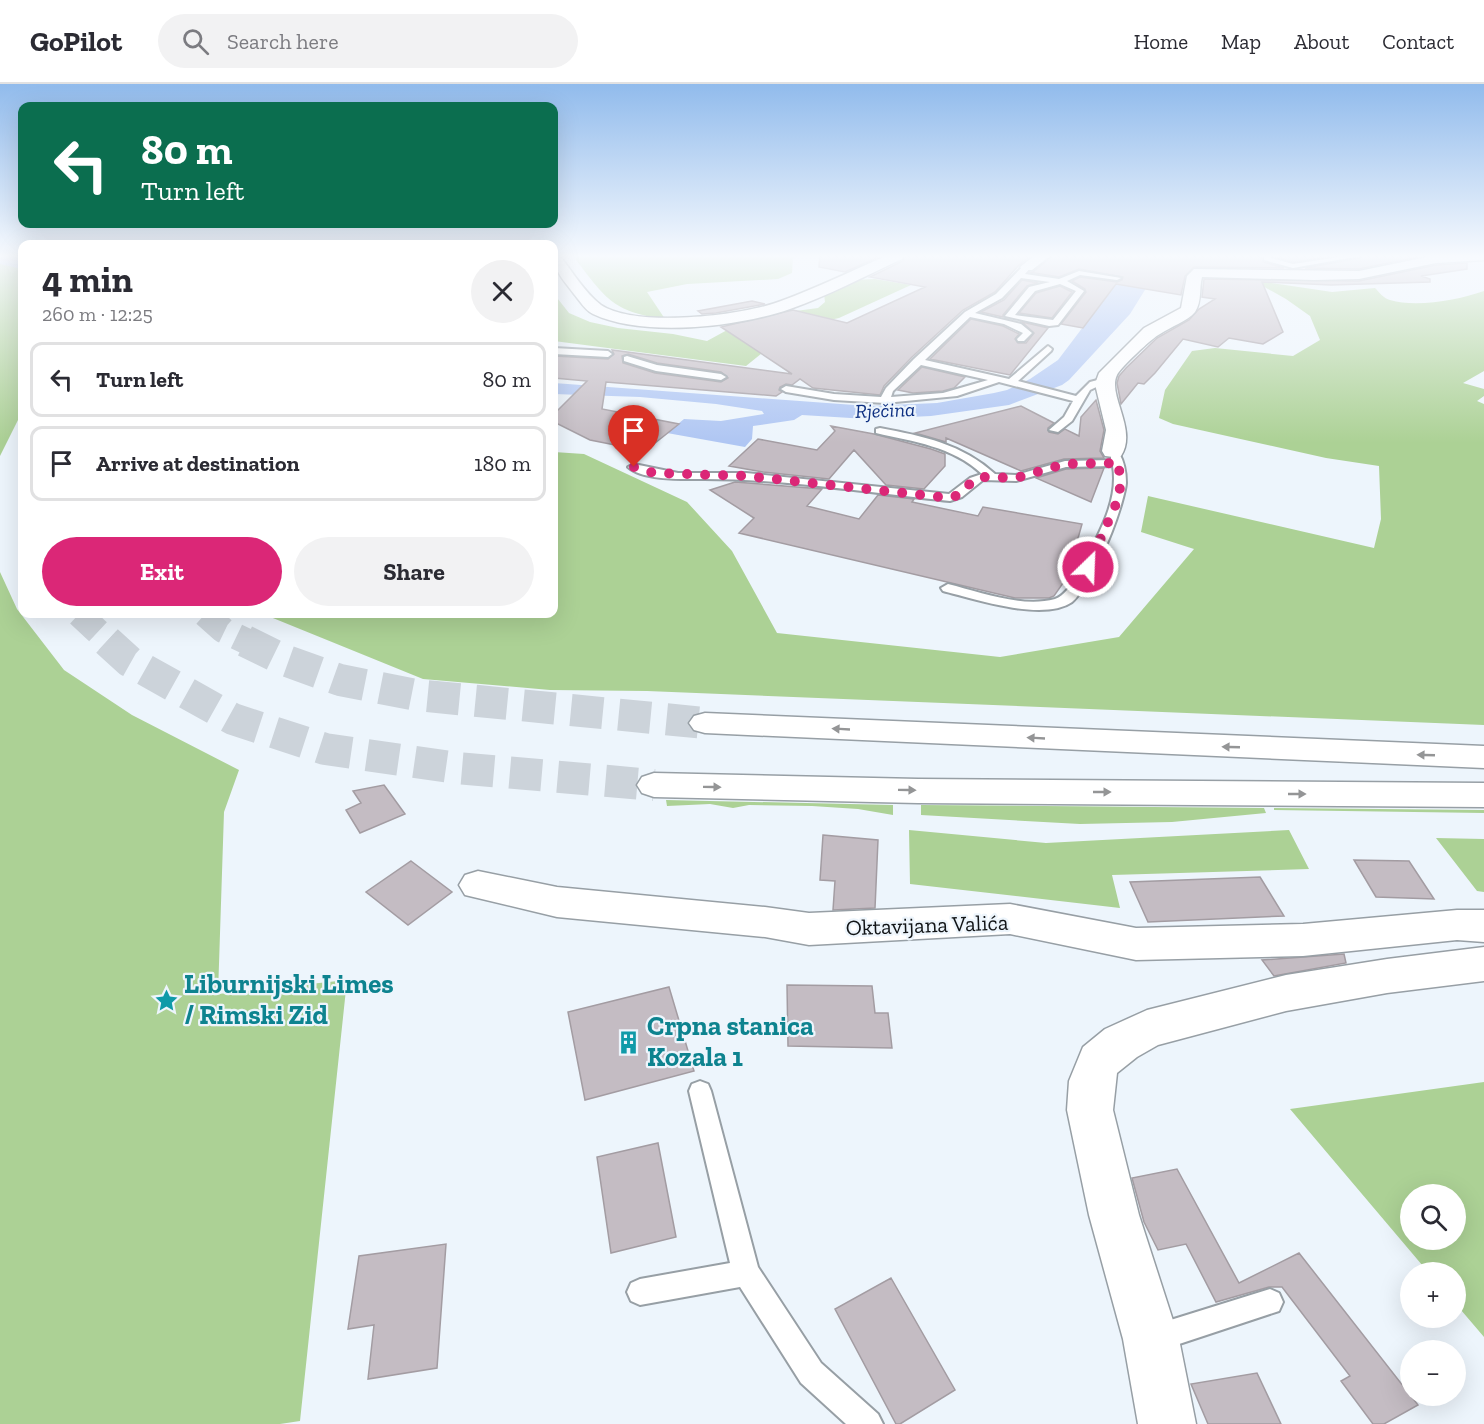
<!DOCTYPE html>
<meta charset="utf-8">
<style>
body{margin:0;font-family:"Zilla Slab",serif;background:#f2f2f3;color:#2b2b33;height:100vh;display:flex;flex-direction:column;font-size:22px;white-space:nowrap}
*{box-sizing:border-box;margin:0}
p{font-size:20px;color:#7c7c81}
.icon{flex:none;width:33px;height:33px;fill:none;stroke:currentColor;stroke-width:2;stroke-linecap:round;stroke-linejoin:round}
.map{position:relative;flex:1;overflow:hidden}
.drawer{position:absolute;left:18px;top:156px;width:540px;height:378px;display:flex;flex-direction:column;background:#fff;border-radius:12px;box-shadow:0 6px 24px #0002}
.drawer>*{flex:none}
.hud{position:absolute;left:18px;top:18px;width:540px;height:126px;border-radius:12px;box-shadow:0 6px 24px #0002;background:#0b6e4f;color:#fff;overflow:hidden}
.controls{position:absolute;left:1400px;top:1100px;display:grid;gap:12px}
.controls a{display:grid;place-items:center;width:66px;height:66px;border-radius:50%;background:#fff;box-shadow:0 6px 24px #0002;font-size:30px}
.pin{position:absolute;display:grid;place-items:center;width:51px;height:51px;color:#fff;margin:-62px -26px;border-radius:50% 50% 50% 0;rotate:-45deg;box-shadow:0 0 6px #0007}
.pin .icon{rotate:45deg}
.me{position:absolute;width:66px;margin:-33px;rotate:24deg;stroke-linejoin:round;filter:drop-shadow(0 0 4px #0008)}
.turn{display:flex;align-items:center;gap:21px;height:126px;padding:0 24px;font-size:27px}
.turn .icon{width:78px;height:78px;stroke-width:2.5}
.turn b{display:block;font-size:42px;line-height:51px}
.round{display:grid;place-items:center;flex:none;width:63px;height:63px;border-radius:32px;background:#f2f2f3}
.overview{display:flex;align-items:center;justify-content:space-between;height:102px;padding:0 24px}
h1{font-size:36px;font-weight:700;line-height:45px}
.primary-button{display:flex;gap:12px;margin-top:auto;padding:12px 24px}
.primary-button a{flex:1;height:69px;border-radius:36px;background:#db2777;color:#fff;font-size:24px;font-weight:700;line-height:69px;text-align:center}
.primary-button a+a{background:#f2f2f3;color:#2b2b33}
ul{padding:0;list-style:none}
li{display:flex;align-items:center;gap:18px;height:75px;margin:0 12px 9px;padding:0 12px;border:3px solid #e1e1e2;border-radius:12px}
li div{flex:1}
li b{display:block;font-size:22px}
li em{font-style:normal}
header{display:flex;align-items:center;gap:36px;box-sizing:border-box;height:84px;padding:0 30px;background:#fff;border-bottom:2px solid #e1e1e2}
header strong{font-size:28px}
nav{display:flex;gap:33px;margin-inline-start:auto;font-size:21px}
.search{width:420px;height:54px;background:#f2f2f3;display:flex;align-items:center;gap:15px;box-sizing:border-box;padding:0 21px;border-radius:33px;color:#7c7c81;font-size:22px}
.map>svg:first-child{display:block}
</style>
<header>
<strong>GoPilot</strong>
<div class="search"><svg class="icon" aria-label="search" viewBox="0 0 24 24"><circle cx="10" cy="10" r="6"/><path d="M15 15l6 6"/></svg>Search here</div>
<nav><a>Home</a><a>Map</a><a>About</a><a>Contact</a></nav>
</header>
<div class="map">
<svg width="1484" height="1340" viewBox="0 0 1484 1340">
<rect width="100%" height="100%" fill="#edf5fc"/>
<!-- commercial -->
<path fill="#f7e3f3" d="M1166,172H1484H1453L1362,187H1197L1160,183Z"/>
<!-- green -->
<path fill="#acd195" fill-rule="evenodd" d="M0,172H22V328L0,372Z
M573,172H807L793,174L792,189L778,195L687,200L647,208L665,235C611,228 605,213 573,172Z
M875,195L911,201L839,234L793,244L746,282L554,257V210L569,229L590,238L618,244L673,250L707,257L751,233L818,224L825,218L824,210L853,196Z
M1252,196L1332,208L1375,204C1379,208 1384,215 1390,216C1416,224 1459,216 1484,207V287L1463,299L1484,305V312L1477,317L1484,320V641L647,607L550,606L423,595L263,530H554V368L584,370L687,418L732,467L777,549L1000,573L1119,553L1194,465L1141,448L1148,412L1374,464L1381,435L1379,382L1326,374L1173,340L1159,334L1165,306L1192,267L1215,264L1293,272L1320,256L1310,232L1286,215Z
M0,488L17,525L64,586L132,631L239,686L224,728L218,910L347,896L300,1337L280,1340H0Z
M666,716L893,721V731L858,725L812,722L749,721L733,724L710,720L667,722Z
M921,721L1264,724L1266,729L1172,738L1080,740L921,731Z
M1274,724L1484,726V729L1274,726Z
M909,746L1046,759L1289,746L1309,785L1112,791L1120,824L910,800Z
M1436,754L1484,755V808L1477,807Z
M1484,998V1253L1455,1219V1188H1428L1290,1025ZM1410,1110H1455V1155H1410Z"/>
<!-- water -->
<path fill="#afc6f3" d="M1133,172H1166L1130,230L1069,296L1062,301L1009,321L931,332L867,335L802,331L794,336L753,342L752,355L745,363L667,349L684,335L721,337L764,330L762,327L716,320L640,313L554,310V299L868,322L937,319L994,309L1007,306L1030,295L1058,276L1111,206L1124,192Z"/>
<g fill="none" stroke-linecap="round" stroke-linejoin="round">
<!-- river -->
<path fill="#afc6f3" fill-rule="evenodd" d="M0,172H22V185L0,180Z"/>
</g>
<!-- building -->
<path fill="#c4bcc3" stroke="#a39ca2" stroke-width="1.5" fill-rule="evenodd" d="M820,172H881L845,188L819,183Z
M906,172H1031L1019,181L995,208L963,226L912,273L884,302L880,311L813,304L800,295L792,301L786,300L780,303L779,306L782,308L776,312L606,298L602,325L679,340L645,367L590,356L554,338V330L587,297L554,294V272L608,275L614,270L612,266L792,290L721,243L793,226L847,239L925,203L870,193L903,177ZM628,270L657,279L721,288L728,294L721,298L655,289L623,279L622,272Z
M1052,172H1262L1263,178L1284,184L1194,183L1185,192L1181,211L1116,200L1083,244L1061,240L1086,208L1085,205L1072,197L1080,193L1117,198L1122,196L1123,193L1079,185L1059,193L1029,188H1033Z
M1271,172H1334L1293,178Z
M1362,172H1423L1359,185L1305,184L1360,174Z
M1467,179V185L1421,192L1430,195V198L1331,201L1262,198L1283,248L1263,260L1229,254L1218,263L1183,255L1155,289L1144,300L1138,299L1121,320L1117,299L1119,292L1126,284L1157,254L1189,236L1199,225L1215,215L1202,213L1204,195L1359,197L1436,181Z
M1022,196L1038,199L1027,202L1003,231V233L981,228L1004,216Z
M1060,202L1072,208L1052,234L1019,229L1036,209Z
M752,217L765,220L716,229L702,230L698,227Z
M971,235L1003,242L1019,250L1015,255L1018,259H1026L1034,249L1022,238L1048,244L1010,291L930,275Z
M922,283L965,293L954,304L943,307L913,309L898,306Z
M1096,316L1104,346L1100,367L1104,374L1064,375L1021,387L946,354V358L915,349L1021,322L1054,339L1048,344L1049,348L1058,350L1065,345L1079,352L1081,333Z
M831,342L874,350L931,365L945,370V382L924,405L886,401L854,366L829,395L763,388L729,382L758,355L817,366L835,347Z
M1104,384L1091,418L1036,394L1066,385Z
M735,398L822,405L807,422L859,435L878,411L914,415L912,418L978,432L983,423L1082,440L1071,479L1080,481L1081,485L1088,489L1094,485L1106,488L1094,507L1085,505V501L1076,497L1070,500L1063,499L1054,512L1049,514H1015L739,449L754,434L710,406Z
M384,701L405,730L360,749L346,726L361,719L353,707Z
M823,751L878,756L875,824L833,826L835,797L820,796Z
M1354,776L1409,777L1434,815L1376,813Z
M411,777L452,808L408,841L366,808Z
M1260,793L1284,832L1148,838L1130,798Z
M1344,870L1346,879L1274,892L1262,876Z
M787,901L872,902L875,929H888L892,964L788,962Z
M669,903L694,987L585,1016L568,928Z
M658,1059L676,1153L611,1169L597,1073Z
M1177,1085L1239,1199L1299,1169L1418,1321L1384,1340H1373L1341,1297L1350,1292L1282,1203H1269L1216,1218L1186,1160L1158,1166L1144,1138L1132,1094Z
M446,1160L437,1284L368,1295L374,1241L348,1245L359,1172Z
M891,1194L955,1306L900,1340H896L835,1225Z
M1257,1289L1281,1340H1208L1191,1300Z"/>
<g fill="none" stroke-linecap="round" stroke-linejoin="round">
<!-- trunk-tunnel-far1 -->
<path stroke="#ccd3da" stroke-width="26" stroke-dasharray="26 13" stroke-linecap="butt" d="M79,530L109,558
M205,530L223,546L248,558"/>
<!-- trunk-tunnel -->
<path stroke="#ccd3da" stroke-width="32" stroke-dasharray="32 16" stroke-linecap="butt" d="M107,557L129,577L233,635L325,665L457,684L654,701
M245,557L284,576L340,596L416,611L705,639"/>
<defs>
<path id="service" d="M1264,172L1293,180L1346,172H1360L1293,184L1264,176Z
M1024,181L1031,183L1025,190L1059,195L1079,187L1121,194L1117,196L1080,191L1067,197L1084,207L1058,241L1049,242L1005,232L1029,203L1050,198L1021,194L1002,214L975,229L1021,240L1032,249L1024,257H1018L1017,255L1023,249L1004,240L970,233L925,276L1009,295L1048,262L1052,265L1051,267L1018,297L1076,312L1090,298L1109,293V297L1090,306L1072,337L1058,348L1049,346L1064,333L1073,317L999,298L957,312L885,319L834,316L786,308L781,305L786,302L834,310L881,313L886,304L914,275L965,228L996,210ZM1060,200L1076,207L1053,236L1015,231L1035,207ZM921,281L988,296L943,309L891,313L893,307Z
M554,264L608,267L612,270L608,273L554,270Z
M627,272L657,281L721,290L726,293L721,296L656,287L624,277V273Z
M880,344C923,352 962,360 995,390L1016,391L1065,377L1111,376V369H1119C1124,378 1126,387 1126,399C1125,415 1102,483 1088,487L1082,483C1097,452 1119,418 1113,382L1066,383L1016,397L983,396L962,413L950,417C868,409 786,395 704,395C684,395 644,397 628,383L634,380L678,389H746L949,410L970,394L982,390C952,362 914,358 876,349V345Z
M1077,499L1084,503C1080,508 1077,514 1072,518C1043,538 975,515 943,507L941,504L948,500C980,508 1022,524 1055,515C1065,512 1068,501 1077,499Z
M700,997L708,1000L711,1007L758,1183L821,1279L878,1330L883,1340H846L801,1299L740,1203L640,1221L631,1217L627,1208L631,1199L640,1195L730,1179L689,1007L692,1000Z
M1270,1205L1279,1209L1283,1218L1279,1227L1155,1268L1145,1264L1141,1254L1145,1244Z"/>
<path id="minor" d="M1034,172H1050L1032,186H1022L1020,183Z
M1432,172H1484V176L1436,179L1359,195L1314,196L1202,193C1199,204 1202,217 1195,228C1188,237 1170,243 1160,250C1152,254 1120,284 1117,291C1107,311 1138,346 1121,372L1113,373L1105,372L1102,367L1106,346L1095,300L1099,289L1144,244L1181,224L1187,192L1194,185L1359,187Z
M478,787L557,803L765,823L809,829L1010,820L1136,844L1303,840L1457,826H1484V858L1457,856L1303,872L1136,876L1010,850L809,861L765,853L557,833L465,811L459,801L465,791Z
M1484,863V897L1387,909L1286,927L1158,961L1137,973L1117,989L1113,1026L1139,1131L1179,1255L1196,1340H1138L1123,1255L1089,1131L1067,1026L1069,997L1083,963L1105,945L1147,926L1286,891L1387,875Z"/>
<path id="primary" d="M554,172H560C572,187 585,209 601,221C636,244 743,232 781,217C817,204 851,187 886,172H904L902,175C865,192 828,212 790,225C738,243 644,254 593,230C585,226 580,217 574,210C565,198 554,187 554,172Z"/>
<path id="trunk" d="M705,629L1484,662V684L705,649L694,646L689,639L694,632Z
M654,689L918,695L1484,699V723L918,719L654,713L642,709L637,701L642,693Z"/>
</defs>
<!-- service casing -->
<use href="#service" stroke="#979fa5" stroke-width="4"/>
<!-- minor casing -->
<use href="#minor" stroke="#979fa5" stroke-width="3"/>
<!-- primary casing -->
<use href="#primary" stroke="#979fa5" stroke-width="3"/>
<!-- trunk casing -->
<use href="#trunk" stroke="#979fa5" stroke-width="3"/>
<!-- service -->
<use href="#service" fill="#fff" fill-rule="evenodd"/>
<!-- minor -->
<use href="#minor" fill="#fff" fill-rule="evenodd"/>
<!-- primary -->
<use href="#primary" fill="#fff" fill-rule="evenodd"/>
<!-- trunk -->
<use href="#trunk" fill="#fff" fill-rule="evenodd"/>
</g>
<!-- one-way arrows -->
<defs><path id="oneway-solid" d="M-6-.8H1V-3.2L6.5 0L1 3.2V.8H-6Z" transform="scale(1.5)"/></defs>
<g fill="#949596">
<use href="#oneway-solid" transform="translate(841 645) rotate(-177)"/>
<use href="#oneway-solid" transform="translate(1036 654) rotate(-177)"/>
<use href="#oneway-solid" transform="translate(1231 663) rotate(-178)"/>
<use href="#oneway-solid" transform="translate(1426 671) rotate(-178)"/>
<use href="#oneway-solid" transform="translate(712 703) rotate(1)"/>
<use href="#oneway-solid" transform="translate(907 706) rotate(1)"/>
<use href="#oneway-solid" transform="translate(1102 708)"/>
<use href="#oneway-solid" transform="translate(1297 710)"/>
</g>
<!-- sky -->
<linearGradient id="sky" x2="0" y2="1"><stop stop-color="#91bbec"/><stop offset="0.48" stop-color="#f7fafe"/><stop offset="1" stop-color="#f7fafe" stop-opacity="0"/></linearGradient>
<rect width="1484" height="359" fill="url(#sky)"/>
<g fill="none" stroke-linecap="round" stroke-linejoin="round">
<!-- route -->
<path stroke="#db2777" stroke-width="10" stroke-dasharray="0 18" d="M634,383L654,389L746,392L950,414L958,411L974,396L981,393L1016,394L1065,380L1119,379L1120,411L1088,483"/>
</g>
<!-- icons -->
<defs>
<symbol id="sight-bare" viewBox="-9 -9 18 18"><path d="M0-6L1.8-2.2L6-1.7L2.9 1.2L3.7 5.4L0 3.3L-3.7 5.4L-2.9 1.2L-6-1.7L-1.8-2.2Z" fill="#0f9aa8" stroke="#edf5fc" stroke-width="2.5" paint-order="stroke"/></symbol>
<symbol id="building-bare" viewBox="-9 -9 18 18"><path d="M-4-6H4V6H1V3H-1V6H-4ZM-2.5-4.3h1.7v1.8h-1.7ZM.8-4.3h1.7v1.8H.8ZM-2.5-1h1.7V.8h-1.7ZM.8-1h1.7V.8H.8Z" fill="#0f9aa8" stroke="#edf5fc" stroke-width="2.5" paint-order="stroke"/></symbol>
</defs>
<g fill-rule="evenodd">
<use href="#sight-bare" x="150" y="900" width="33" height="33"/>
<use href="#building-bare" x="612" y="942" width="33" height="33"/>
</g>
<g text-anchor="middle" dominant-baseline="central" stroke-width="4.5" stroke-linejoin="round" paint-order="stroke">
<!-- far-water labels -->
<g font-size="20" font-style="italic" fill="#0d2f81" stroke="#edf5fc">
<text transform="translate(885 326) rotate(-2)">Rječina</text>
</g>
<!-- street labels -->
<g font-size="22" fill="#111416" stroke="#edf5fc">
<text transform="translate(927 841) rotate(-2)">Oktavijana Valića</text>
</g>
<!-- near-culture labels -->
<g font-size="27" font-weight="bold" fill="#0d838f" stroke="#edf5fc" text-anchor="start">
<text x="184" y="900">Liburnijski Limes<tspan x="184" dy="31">/ Rimski Zid</tspan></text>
<text x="647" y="942">Crpna stanica<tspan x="647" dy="31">Kozala 1</tspan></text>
</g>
</g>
</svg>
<div class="controls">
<a><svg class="icon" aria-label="search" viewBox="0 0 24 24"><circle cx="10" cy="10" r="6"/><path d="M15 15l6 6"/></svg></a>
<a>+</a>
<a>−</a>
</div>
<div class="pin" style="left:634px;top:383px;background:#d93025"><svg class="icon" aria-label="arrive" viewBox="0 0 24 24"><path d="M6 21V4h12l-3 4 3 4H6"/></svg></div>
<svg class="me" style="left:1088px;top:483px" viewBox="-20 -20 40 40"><circle r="17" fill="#db2777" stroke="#fff" stroke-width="3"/><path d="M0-11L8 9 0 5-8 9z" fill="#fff"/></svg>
<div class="hud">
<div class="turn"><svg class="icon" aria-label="left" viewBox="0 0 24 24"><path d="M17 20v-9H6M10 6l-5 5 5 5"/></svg><div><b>80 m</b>Turn left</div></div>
</div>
<section class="drawer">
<div class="overview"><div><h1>4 min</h1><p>260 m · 12:25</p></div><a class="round"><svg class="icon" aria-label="close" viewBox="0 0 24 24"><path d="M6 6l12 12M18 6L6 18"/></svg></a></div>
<ul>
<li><svg class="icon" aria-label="left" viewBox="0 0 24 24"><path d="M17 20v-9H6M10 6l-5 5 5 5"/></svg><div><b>Turn left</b></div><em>80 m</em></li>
<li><svg class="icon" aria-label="arrive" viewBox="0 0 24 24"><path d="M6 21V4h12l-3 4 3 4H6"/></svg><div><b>Arrive at destination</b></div><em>180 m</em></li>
</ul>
<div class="primary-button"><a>Exit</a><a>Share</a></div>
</section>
</div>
